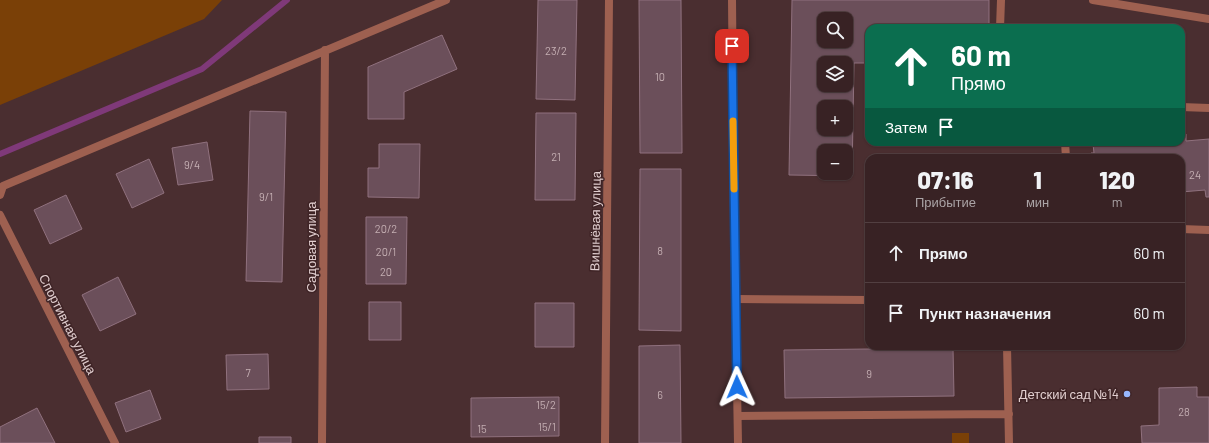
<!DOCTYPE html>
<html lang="ru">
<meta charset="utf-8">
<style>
body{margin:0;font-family:Barlow,sans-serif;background:#432f31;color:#f1f3f6;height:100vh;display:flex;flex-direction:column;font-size:15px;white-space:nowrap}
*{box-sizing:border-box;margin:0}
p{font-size:13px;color:#aba4a6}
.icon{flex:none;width:22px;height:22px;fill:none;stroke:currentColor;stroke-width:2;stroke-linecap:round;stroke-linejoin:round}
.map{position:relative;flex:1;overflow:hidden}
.panel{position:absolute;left:865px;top:154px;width:320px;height:196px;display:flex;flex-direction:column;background:#382224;border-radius:12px;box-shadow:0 1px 3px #0004,0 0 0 1px #523f41}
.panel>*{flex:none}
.top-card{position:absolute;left:865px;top:24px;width:320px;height:122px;border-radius:12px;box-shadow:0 1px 3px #0004,0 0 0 1px #523f41;background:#0b6e4f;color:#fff;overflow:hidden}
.fabs{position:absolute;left:817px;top:12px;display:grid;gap:8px}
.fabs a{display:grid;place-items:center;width:36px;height:36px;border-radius:8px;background:#382224;box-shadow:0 1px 3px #0004,0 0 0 1px #523f41;font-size:20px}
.pin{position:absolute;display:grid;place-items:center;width:34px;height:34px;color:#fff;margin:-17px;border-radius:8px;box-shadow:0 2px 6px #0006}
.me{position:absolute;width:44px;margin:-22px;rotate:359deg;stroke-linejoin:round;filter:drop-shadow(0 0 3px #0008)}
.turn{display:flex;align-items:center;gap:14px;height:84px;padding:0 20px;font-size:18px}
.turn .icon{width:52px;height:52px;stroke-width:2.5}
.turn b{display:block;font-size:28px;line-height:34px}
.then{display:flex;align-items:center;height:38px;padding:0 20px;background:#0003;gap:8px;font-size:15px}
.eta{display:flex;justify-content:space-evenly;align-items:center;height:68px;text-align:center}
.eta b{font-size:24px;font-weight:800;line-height:28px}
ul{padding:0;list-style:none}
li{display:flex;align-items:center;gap:12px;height:60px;padding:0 20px;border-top:1px solid #523f41}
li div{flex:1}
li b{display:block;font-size:15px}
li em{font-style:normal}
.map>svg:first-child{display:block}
</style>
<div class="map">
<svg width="1209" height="443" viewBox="0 0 1209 443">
<rect width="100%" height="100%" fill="#4a2e30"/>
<!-- green -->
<path fill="#7a4007" d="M0,0H222L204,19L0,105Z
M952,433H969V443H952Z"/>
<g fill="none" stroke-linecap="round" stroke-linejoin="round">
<!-- stream -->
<path stroke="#7f3979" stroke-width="6" d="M0,154L202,69L287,0"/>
</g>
<!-- building -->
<path fill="#6b4f5a" stroke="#90717e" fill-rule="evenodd" d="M538,0H577L575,100L536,99Z
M639,0H681L682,153H640Z
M792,0H989V28H869V63H854L852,176L789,175ZM824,19H846V41H824ZM824,63H846V85H824ZM824,107H846V129H824ZM824,151H846V173H824Z
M442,35L457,69L404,92V119H368V67Z
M250,111L286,112L282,282L246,281Z
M536,113H576L575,200H535Z
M1186,134V141L1209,139V197H1206L1205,190L1181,192V158H1091V153H1094L1093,144L1115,142H1181V135Z
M207,142L213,180L178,185L172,148Z
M379,144H420L419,198L368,197V168H379Z
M149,159L164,193L132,208L116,174Z
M640,169H681V331L639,330Z
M66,195L82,229L50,244L34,210Z
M366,217H407L406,284H366Z
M118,277L136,314L100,331L82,295Z
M369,302H401V340H369Z
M535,303H574V347H535Z
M680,345L681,443H639V346Z
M953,348L954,396L785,398L784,350Z
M268,354L269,389L227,390L226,355Z
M1197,387V397H1209V443H1142L1141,426L1159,425V388Z
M150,390L161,419L126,432L115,403Z
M559,397V436L471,437V398Z
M37,408L55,443H0V427Z
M259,437H291V443H259Z"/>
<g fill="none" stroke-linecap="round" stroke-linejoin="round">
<!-- lane -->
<path stroke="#9e6050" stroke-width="8" d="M732,0L734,214
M1093,0L1209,19
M1000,28L1001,0
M1181,107L1209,108
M1065,142L1066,158
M1181,229L1209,230
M736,299L869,300
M1007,346L1009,443
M738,416L1009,414"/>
<!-- street -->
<path stroke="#9e6050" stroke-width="8" d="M0,195L3,186L446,0
M734,214L738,443
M0,215L115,443
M322,443L325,50
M605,443L609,0"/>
</g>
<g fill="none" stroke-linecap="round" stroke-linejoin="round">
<defs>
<path id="route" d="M732,46L737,387"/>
</defs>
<!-- route casing -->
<use href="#route" stroke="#114b97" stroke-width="10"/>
<!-- route -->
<use href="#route" stroke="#1a73e8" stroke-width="7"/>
<!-- slow -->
<path stroke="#f59e0b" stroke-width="7" d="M733,121L734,189"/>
</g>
<!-- markers -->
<circle fill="#97b6fd" stroke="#3f2426" stroke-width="1.5" cx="1127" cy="394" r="4"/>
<g text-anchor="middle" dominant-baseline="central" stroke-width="3" stroke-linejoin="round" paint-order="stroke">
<!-- number labels -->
<g font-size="11" fill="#c4aeb2">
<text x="556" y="50">23/2</text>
<text x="660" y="76">10</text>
<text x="556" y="156">21</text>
<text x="192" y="164">9/4</text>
<text x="1195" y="174">24</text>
<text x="266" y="196">9/1</text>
<text x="386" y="228">20/2</text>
<text x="660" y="250">8</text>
<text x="386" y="251">20/1</text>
<text x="386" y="271">20</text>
<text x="248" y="372">7</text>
<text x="869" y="373">9</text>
<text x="660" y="394">6</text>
<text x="546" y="404">15/2</text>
<text x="1184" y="411">28</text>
<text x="547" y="426">15/1</text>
<text x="482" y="428">15</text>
</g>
<!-- street labels -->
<g font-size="13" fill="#e1cecf" stroke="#3f2426">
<text transform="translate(595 221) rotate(-89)">Вишнёвая улица</text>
<text transform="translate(311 247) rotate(-90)">Садовая улица</text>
<text transform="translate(68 324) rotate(63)">Спортивная улица</text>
</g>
<!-- poi labels -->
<g font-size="13" fill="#e1cecf" stroke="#3f2426" text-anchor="end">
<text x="1119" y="394">Детский сад №14</text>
</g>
</g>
</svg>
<div class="fabs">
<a><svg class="icon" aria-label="search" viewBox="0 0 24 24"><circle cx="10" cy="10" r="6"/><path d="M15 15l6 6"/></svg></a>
<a><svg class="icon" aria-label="layers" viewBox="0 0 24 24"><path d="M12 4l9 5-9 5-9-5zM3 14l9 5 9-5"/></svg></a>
<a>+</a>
<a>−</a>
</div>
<div class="pin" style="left:732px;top:46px;background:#d93025"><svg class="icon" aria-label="arrive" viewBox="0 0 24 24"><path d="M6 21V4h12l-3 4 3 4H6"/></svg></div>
<svg class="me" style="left:737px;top:387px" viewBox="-20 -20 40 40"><path d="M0-17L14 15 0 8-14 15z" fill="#1a73e8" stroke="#fff" stroke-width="4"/></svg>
<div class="top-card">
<div class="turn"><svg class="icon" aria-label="ahead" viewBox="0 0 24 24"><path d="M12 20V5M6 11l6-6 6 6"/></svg><div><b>60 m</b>Прямо</div></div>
<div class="then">Затем<svg class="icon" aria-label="arrive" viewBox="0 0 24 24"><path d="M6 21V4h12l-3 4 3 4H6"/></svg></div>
</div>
<section class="panel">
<div class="eta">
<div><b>07:16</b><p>Прибытие</p></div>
<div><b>1</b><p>мин</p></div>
<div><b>120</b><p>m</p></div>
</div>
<ul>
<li><svg class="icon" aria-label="ahead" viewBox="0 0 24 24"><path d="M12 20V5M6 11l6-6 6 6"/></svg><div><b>Прямо</b></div><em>60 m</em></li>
<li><svg class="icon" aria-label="arrive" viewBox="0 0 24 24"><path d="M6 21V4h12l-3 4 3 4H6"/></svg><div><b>Пункт назначения</b></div><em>60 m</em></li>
</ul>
</section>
</div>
